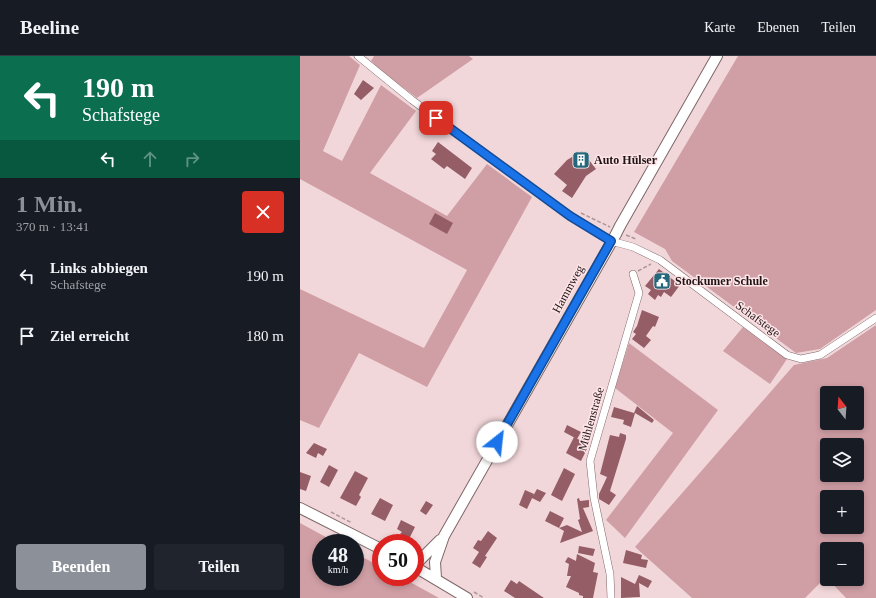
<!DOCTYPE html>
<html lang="de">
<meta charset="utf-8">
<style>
body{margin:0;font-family:"Times New Roman",serif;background:#20242c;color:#f1f3f6;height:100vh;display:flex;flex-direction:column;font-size:15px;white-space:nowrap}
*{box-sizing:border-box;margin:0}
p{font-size:13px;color:#9ea1a6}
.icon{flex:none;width:22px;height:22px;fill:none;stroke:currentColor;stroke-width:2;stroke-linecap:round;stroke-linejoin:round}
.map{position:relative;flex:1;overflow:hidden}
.side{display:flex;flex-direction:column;background:#171b24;width:300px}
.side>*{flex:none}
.hud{background:#0b6e4f;color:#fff;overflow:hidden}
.needle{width:26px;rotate:343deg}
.controls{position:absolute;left:520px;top:330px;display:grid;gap:8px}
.controls a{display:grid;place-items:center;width:44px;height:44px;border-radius:4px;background:#171b24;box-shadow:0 2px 6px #0003;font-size:20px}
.speed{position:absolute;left:12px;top:478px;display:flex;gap:8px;font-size:20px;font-weight:700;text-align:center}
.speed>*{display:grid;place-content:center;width:52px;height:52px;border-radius:50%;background:#171b24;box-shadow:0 2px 6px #0003;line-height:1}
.speed small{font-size:10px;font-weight:400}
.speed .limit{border:6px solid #d22;background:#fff;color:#111}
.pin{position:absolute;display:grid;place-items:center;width:34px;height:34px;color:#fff;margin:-17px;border-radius:8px;box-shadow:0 2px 6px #0006}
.me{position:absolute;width:44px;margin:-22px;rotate:29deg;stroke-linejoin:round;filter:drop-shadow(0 0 3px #0008)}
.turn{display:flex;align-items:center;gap:14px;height:84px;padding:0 16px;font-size:18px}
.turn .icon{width:52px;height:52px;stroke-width:2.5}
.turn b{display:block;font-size:28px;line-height:34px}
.lanes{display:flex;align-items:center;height:38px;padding:0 16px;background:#0003;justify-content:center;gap:20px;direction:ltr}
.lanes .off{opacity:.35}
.round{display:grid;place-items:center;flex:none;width:42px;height:42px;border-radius:4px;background:#20242c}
.summary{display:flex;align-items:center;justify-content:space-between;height:68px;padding:0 16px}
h1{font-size:24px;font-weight:800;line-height:30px;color:#8c9099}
.action{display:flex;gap:8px;margin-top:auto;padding:8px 16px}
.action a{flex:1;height:46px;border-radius:4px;background:#8c9099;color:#fff;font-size:16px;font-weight:800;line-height:46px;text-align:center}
.action a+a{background:#20242c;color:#f1f3f6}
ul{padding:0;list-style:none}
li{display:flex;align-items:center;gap:12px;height:60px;padding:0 16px}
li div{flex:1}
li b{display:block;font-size:15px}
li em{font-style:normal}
header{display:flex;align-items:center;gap:24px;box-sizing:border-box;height:56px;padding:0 20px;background:#171b24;border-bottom:1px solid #363941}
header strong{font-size:19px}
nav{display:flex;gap:22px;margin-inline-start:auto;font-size:14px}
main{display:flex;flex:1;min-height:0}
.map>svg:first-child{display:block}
</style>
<header>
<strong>Beeline</strong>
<nav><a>Karte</a><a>Ebenen</a><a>Teilen</a></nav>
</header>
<main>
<section class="side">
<div class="hud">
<div class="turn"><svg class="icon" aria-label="left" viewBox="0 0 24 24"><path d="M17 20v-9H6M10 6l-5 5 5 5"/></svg><div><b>190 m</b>Schafstege</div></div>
<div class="lanes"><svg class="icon" aria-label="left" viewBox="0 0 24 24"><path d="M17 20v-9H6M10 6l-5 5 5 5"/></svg><svg class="icon off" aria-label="ahead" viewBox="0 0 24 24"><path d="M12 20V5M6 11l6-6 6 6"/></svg><svg class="icon off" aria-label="right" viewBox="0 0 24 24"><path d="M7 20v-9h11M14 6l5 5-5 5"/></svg></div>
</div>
<div class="summary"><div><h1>1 Min.</h1><p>370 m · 13:41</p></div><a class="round" style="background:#d93025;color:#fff"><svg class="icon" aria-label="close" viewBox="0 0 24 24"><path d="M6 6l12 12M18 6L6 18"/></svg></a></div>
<ul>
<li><svg class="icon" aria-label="left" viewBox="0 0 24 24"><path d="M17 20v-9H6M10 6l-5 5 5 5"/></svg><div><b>Links abbiegen</b><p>Schafstege</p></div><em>190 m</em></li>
<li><svg class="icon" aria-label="arrive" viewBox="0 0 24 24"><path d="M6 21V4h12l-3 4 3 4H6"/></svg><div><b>Ziel erreicht</b></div><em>180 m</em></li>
</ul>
<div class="action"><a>Beenden</a><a>Teilen</a></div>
</section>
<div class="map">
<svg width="576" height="542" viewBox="0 0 576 542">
<rect width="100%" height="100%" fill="#f2d7da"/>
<!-- green -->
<path fill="#d09fa5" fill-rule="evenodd" d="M0,0H49L60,9L23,95L42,105L81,29L116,55L70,117L147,160L187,108L232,141L127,331L59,297L19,372L0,364V233L124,292L167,214L0,123Z
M74,0H169L173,3L117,42L86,19L71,5Z
M438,0H576V254L520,293L496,297L372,205L365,193L334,176Z
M576,269V542H546L528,523H557V493H527V522L526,521L505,542H392L335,491L494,309L527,302ZM527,337H557V367H527ZM527,389H557V419H527ZM527,441H557V471H527Z
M443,271L487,303L470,328L423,295Z
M329,287L418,354L325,482L306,464L373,377L315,332Z
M0,467L37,487H21V521H55V497L81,511V521H101L139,542H0Z"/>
<!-- building -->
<path fill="#955d65" d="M63,24L74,32L61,44L54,38Z
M138,86L172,112L165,123L147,110L144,113L131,103L136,98L132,95Z
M282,95L296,113L286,120L272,142L262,135L267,129L254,118L267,104Z
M135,157L153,167L147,178L129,168Z
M359,213L380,229L371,241L364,236L361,241L358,239L355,244L348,238L351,234L345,230Z
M342,254L359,261L355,271L353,270L346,280L351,284L344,292L332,283L336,278L333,276L337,270Z
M337,350L354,364L352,367L335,357L331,371L323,368L324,364L311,361L314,351L334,357Z
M267,369L281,376L277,383L264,376Z
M320,377L326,379V383L310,435L316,439L309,449L299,443V438L307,421L300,418L310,379L319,381Z
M274,381L289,389L281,405L266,397Z
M14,387L27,393L23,400L18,397L16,402L6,397Z
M29,409L38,414L29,431L20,426Z
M264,412L275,418L262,445L251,439Z
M55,415L68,422L59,439L61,441L56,450L40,442Z
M0,416L11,420L6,435L0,433Z
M237,433L246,437L240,446L232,442Z
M225,434L234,438L227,453L219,449Z
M80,442L93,449L85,465L71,458Z
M279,442L280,445L289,444V451L283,452L293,475L260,487L264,475L259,472L267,469L282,476L278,464L280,463L277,443Z
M126,445L133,449L126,459L120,455Z
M250,455L264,462L259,472L245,465Z
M101,464L115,471L109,483L100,478L102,476L97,473Z
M188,475L197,482L185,500L187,501L180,512L172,507L179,496L173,492L178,484L181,485Z
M279,490L295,493L293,500L278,497Z
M326,494L342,499L341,503L348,504L346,512L323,507Z
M277,498L295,507L293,516L298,517L293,542H283V540L279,539V537L266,531L271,520H267L269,508L265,506L268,501L276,505Z
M339,519L352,525L348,532L339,527L340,541L321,542V521L335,528Z
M211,524L217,528L219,525L244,542H215L204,535Z"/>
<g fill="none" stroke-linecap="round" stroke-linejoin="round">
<defs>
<path id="minor" d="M58,0L112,44L270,160L311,185L333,191L360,204L487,299L501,303L520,299L576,262
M311,542L310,518L294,442L290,405L339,237L333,218"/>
<path id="secondary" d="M320,170L417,0
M0,452L81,493
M115,509L140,484
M115,511L167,542
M136,522L135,506L144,480L316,178"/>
</defs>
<!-- minor casing -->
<use href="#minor" stroke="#7e6769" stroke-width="8"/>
<!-- secondary casing -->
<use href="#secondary" stroke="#7e6769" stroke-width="12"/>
<!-- path -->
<path stroke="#ac9799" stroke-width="1.5" stroke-dasharray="4 2" stroke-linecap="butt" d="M281,157L310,171
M326,179L336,183
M338,215L351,208
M31,456L52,467
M86,485L90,487
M174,536L184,542"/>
<!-- minor -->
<use href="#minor" stroke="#fff" stroke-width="7"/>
<!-- secondary -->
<use href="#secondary" stroke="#fff" stroke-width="10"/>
<defs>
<path id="secondary-bridge" d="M316,178L320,170"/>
</defs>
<!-- secondary-bridge casing -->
<use href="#secondary-bridge" stroke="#7e6769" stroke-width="12" stroke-linecap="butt"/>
<!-- secondary-bridge -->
<use href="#secondary-bridge" stroke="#fff" stroke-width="10"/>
</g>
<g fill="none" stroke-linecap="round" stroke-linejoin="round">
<defs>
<path id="route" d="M136,62L270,160L311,185L197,386"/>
</defs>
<!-- route casing -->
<use href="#route" stroke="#114b97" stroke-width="10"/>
<!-- route -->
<use href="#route" stroke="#1a73e8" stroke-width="7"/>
</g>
<!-- icons -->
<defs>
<symbol id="building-square" viewBox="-11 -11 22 22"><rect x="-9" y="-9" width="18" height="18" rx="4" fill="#26687b" stroke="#ffe4e7"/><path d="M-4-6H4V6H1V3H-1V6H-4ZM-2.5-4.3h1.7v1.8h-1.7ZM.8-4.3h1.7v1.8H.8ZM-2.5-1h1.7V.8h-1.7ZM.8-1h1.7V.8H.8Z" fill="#fff"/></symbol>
<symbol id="civic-square" viewBox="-11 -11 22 22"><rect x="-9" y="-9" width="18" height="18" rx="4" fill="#26687b" stroke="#ffe4e7"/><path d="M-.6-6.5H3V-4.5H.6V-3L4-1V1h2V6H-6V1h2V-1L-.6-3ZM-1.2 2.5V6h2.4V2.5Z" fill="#fff"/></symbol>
</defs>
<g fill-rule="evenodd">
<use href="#building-square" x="271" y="94" width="20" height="20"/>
<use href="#civic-square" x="352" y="215" width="20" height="20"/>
</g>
<g text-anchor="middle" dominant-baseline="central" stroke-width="3" stroke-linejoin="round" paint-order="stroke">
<!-- poi labels -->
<g font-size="12" font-weight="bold" fill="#1d1415" stroke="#ffe4e7" text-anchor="start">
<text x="294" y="104">Auto Hülser</text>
<text x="375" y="225">Stockumer Schule</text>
</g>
<!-- street labels -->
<g font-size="12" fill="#1d1415" stroke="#ffe4e7">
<text transform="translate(268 233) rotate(-61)">Hammweg</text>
<text transform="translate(458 263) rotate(36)">Schafstege</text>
<text transform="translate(291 363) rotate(-74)">Mühlenstraße</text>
</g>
</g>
</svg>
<div class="controls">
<a><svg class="needle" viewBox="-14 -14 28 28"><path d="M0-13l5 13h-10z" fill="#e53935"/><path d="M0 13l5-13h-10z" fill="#9ea1a6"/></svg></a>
<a><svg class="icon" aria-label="layers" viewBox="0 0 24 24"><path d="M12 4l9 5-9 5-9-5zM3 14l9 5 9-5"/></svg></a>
<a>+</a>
<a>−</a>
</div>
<div class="speed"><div>48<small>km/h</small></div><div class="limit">50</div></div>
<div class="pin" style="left:136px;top:62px;background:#d93025"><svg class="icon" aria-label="arrive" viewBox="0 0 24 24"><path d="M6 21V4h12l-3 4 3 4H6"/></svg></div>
<svg class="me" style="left:197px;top:386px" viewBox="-20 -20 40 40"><circle r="19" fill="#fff"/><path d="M0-13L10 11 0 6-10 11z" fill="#1a73e8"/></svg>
</div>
</main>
